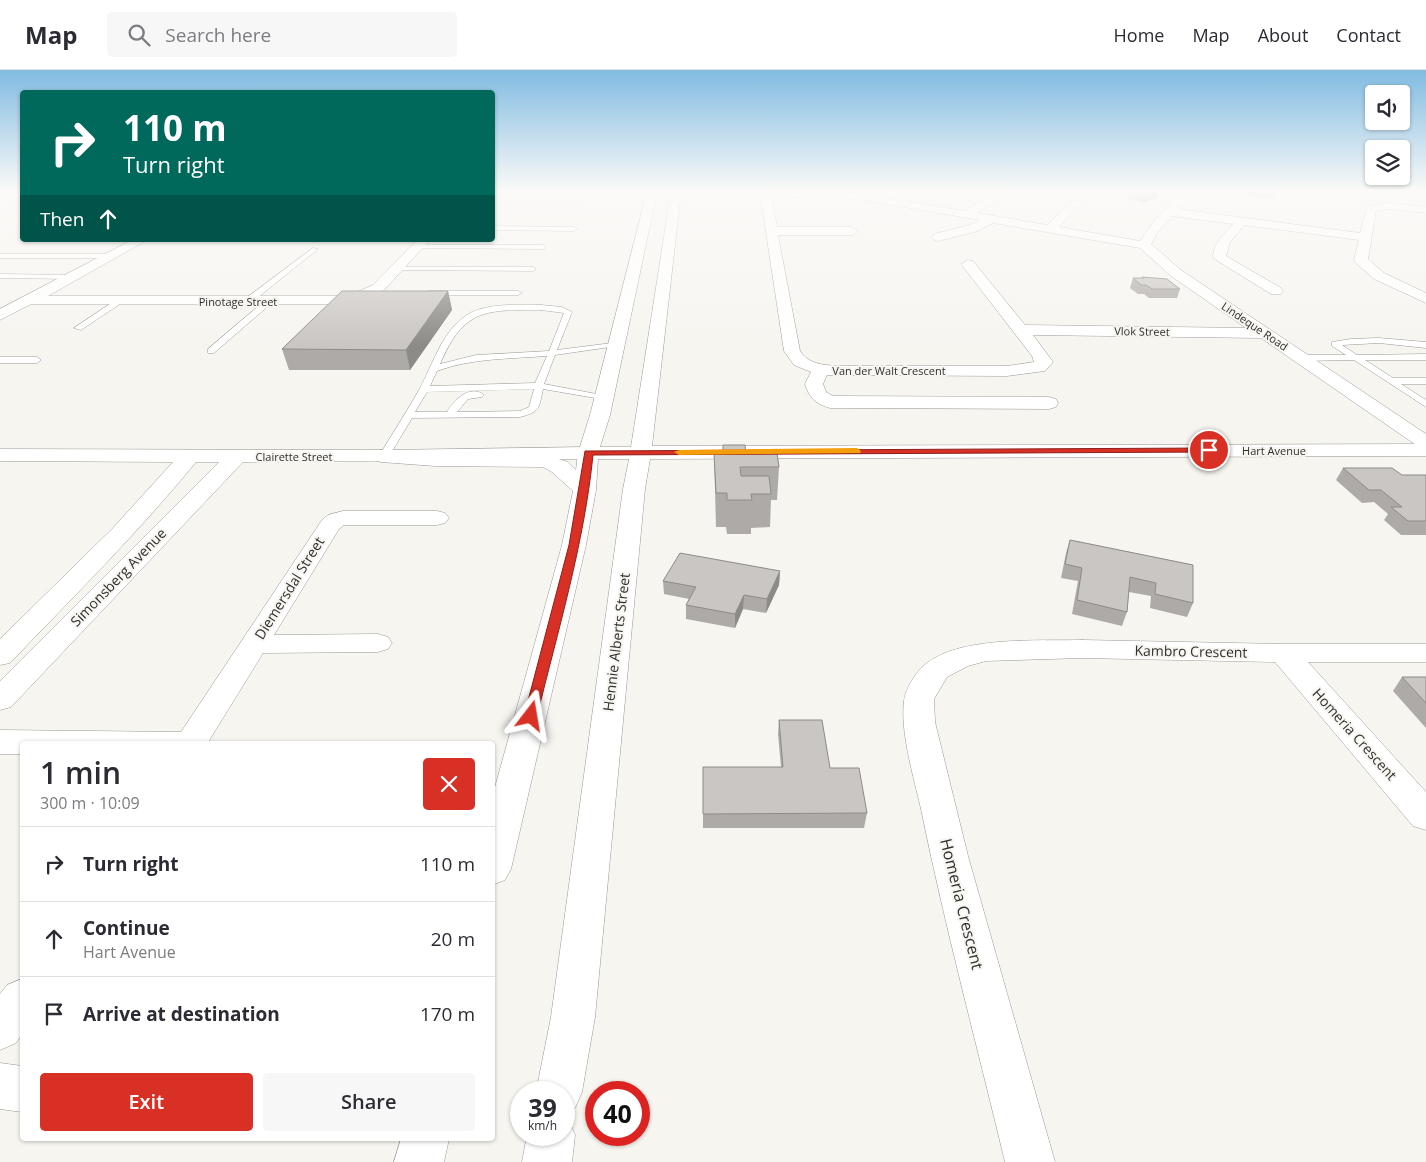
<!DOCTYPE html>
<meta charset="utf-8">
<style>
body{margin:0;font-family:"Open Sans",sans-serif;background:#f7f7f7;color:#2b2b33;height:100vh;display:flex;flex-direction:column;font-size:19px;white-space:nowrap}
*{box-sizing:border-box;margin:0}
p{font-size:16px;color:#7c7c81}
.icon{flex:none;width:28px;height:28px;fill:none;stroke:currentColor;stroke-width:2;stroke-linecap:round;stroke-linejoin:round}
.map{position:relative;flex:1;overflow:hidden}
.sheet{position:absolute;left:20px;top:671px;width:475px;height:400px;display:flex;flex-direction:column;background:#fff;border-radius:5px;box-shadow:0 1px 4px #0004}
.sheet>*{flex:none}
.hud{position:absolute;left:20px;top:20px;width:475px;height:152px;border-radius:5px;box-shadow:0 1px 4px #0004;background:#00695c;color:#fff;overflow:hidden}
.controls{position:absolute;left:1365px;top:15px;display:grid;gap:10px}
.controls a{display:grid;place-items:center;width:45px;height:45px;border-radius:5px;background:#fff;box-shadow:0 1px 4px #0004;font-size:25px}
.speed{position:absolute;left:510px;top:1011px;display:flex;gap:10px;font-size:25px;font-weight:700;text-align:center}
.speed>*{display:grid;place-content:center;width:65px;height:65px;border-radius:50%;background:#fff;box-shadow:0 1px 4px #0004;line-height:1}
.speed small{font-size:12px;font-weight:400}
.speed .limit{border:8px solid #d22;background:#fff;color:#111}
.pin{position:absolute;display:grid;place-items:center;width:42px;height:42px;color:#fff;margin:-21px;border:2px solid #fff;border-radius:50%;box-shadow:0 1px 5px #0007}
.me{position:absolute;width:55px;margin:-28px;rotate:14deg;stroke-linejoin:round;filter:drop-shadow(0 0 4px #0008)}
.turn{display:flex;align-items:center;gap:18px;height:105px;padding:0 20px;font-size:22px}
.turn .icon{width:65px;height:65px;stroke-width:2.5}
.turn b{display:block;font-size:35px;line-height:42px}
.then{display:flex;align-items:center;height:48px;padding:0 20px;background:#0003;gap:10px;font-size:19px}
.round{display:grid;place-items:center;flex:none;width:52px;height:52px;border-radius:5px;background:#f7f7f7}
.summary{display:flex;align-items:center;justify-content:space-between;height:85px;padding:0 20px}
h1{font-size:30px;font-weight:600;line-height:38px}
.button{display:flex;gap:10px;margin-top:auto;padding:10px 20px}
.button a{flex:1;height:58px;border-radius:5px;background:#d93025;color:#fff;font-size:20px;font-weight:600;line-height:58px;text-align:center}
.button a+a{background:#f7f7f7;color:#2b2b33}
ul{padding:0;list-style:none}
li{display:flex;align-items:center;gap:15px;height:75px;padding:0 20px;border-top:1px solid #e1e1e2}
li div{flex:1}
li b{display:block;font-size:19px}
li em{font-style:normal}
header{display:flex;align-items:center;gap:30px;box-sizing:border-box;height:70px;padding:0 25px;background:#fff;border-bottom:1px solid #e1e1e2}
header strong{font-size:24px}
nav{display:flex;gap:28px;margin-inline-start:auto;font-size:18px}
.search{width:350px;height:45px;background:#f7f7f7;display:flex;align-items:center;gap:12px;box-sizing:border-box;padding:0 18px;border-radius:5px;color:#7c7c81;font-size:19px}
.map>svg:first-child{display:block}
</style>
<header>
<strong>Map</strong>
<div class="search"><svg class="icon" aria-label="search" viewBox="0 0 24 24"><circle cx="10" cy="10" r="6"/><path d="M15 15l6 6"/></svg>Search here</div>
<nav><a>Home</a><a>Map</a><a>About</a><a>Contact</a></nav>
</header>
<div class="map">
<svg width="1426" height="1092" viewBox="0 0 1426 1092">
<rect width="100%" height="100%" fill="#f6f5f0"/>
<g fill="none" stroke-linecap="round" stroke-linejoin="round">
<defs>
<path id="lane" d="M492,127H581L584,129L581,131H492Z
M492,156L574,157L577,159L574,161L492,160Z
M417,175H543L546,177L543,179L415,178L414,177Z
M313,178L318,179L251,233H245V229Z
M0,184H110L113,186L110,188H0Z
M397,197H533L536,199L533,201L395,200V198Z
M0,204L73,205L76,207L73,209L0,208Z
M428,221H518L522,223L518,225H428Z
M119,228L126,230L81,260L74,258Z
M267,229L274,231L214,283H208V279Z
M541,235L562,237L572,242L557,280L620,272L621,274L617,276L555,285L544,314L607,326V330L543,319C539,338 540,342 520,347L412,348L388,388H380L379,386C392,364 406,343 419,320C434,293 442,258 472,242C492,233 520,235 541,235ZM541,240L564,243L549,281L476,285L440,294C464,238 486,240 541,240ZM547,286L535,313L430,316L437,301C472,288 509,289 547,286ZM534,319L529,337L520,341L457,342L468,329L482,327L484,325C470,314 454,330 447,342H415L427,322Z
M1379,268L1426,272V278L1379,273L1342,275L1357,285L1426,284V290H1365L1393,308H1426V314H1401L1426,330V337L1354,290L1301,291L1297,288L1301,285H1346L1332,276V272L1351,269Z
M0,287H37L41,290L37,293H0Z"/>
<path id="street" d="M774,122L857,123L964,141L997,122H1010L977,143L1047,155L1072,131L1076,130L1081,133L1059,157L1140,171L1154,151L1183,122H1194L1178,139L1360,163L1367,137L1388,133L1426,137V143L1388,139L1376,141L1368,189L1384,203L1426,223V233L1374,209L1356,193L1354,190L1359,170L1244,155L1230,172L1226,186L1281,218L1283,221L1281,224H1271L1213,188C1213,173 1224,164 1233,154L1172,146L1158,162L1151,174L1181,200L1426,364V379L1419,377L1261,268L1033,265L1053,292L1045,301L1007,306L827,305L823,314L826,322L833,326L1049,327L1056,329L1058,333L1056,337L1049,339L830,338C816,334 809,328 805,314L811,302L794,295L784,281L761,129L766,124ZM788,127L857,129L980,150L970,155L934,164L932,167L934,170L938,171L978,161L993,153L1140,178L1171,206L1246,258L1025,255L973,191L968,190L961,194L1032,286L1034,292L1007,296H839C825,295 809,295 800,281L778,165H852L858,161L852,157H777L772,130Z
M132,170H147L48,226H348L373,215L417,170H430L383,221L365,230L348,234H31L0,250V239Z
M588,377L595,379L598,383L595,387L588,389L243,392L11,637L0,640V611L219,392H196C138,463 73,527 10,593L0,595V569L113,458L173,392L0,391V379L384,380Z
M343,441H437L445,443L449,448L445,453L437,455H344L339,459L274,565L378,564L388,567L392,573L388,579L378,582L263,583L207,674H22V684H0V660L181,662L322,450L328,445Z
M1082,570L1283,574H1426V592H1308L1426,722V760L1413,756L1275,592L1082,588L986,591L968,596L947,607L934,629L935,652L968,786L1055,1092H1005C977,975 945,857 921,739C914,708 900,662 904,631C905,619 917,600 927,593C962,566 1039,571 1082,570Z
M22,909V964L16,973L0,980V924L7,915Z
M0,993L22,996V1042L0,1039Z"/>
<path id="secondary" d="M647,122H657L610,345L600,377H631L671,122H681L652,376L1426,374V386L650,389L645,419L595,947L582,1022L575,1038L564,1043V1022H536L551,947L623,419L629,389H598L596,420L586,475L511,799L505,810L492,815V728L562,475L573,421L552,402L543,397L435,396L381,392L374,390L370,386L374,382L381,380L435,384L546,385L568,392L576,400L578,383L590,345Z
M564,1046L568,1048L575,1065L572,1092H522L527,1065H564Z
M401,1069H449L444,1092H394Z"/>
</defs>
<!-- lane casing -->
<use href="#lane" stroke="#9a9894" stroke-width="1"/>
<!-- street casing -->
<use href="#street" stroke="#9a9894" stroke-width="1"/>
<!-- secondary casing -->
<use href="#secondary" stroke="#9a9894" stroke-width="1"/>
<!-- lane -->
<use href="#lane" fill="#fff" fill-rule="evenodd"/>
<!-- street -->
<use href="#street" fill="#fff" fill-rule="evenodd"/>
<!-- secondary -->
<use href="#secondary" fill="#fff" fill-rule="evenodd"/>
</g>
<!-- wall -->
<path fill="#aeaaa8" d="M1129,122H1158L1157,128L1142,132L1127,129Z
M1230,122H1276L1273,128L1229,123Z
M1142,207L1180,219L1177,228H1149L1144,224H1138L1130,218L1133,208H1142Z
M448,221L452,240L410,300H289L282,279Z
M714,383L746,384L779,397L777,430H771L770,457L751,458V464H727L726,457H716Z
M1343,398L1402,405H1426V465H1401L1384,450L1388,444L1374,432L1362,433L1336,410Z
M1070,470L1193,495V533L1187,547L1150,538L1151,526L1129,522L1127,542L1122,556L1072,544L1078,511L1061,508L1066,483Z
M780,501L779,515L766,543L743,539L735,558L686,549V535L689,529L664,524L663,511Z
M1402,607H1426V658L1393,621Z
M779,650L830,698L867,743L864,758H703V697H781L778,664Z"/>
<!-- shaded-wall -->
<path fill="#8d8b88" d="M1152,122H1158L1157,128L1142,132L1144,124Z
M448,221L452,240L410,300L406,280Z
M780,501L779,515L766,543L767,529Z
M744,525L743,539L735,558V544Z"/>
<!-- building -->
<path fill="#cac6c3" stroke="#8d8b88" d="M1132,122H1152L1144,124Z
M1142,207L1167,209L1180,219H1152L1146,215H1141L1133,208H1144Z
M342,221H448L406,280L282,279Z
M723,375H745L746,384L777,383L779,397H740L741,406H769L771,424H751L752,430H727V423H716L714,383H723Z
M1343,398H1392L1402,405H1426V451H1408L1391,437H1402L1381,420H1369Z
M1070,470L1193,495V533L1155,524L1156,513L1130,507L1127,542L1077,530L1082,498L1065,494Z
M680,483L780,501L767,529L744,525L735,544L686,535L696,517L663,511Z
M1402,607H1426V633Z
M779,650H822L830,698H859L867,743L703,744V697H783Z"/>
<!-- sky -->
<linearGradient id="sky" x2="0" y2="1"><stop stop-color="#81bbe1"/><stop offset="0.44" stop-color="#fbfaf8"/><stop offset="1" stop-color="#fbfaf8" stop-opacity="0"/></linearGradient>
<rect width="1426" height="275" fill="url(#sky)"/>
<!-- route -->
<path fill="#d93025" stroke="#8d1f18" d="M1209,378L1213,380L1212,382L593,385C584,474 558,560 537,646L535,650H526L524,646L569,475L585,381Z"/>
<!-- slow -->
<path fill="#f59e0b" d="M857,378L861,381L860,383L679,385L674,382L679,380Z"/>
<g text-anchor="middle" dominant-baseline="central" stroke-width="4" stroke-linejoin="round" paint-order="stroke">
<!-- far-street labels -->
<g font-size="11" fill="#31302f" stroke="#f6f5f0">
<text x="238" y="231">Pinotage Street</text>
<text transform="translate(1255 256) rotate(34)">Lindeque Road</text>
<text transform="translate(1142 261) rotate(1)">Vlok Street</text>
<text x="889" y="300">Van der Walt Crescent</text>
<text x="1274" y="380">Hart Avenue</text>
<text x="294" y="386">Clairette Street</text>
</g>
<!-- street labels -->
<g font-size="14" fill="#31302f" stroke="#f6f5f0">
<text transform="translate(118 507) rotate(-46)">Simonsberg Avenue</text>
<text transform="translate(289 518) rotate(-58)">Diemersdal Street</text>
<text transform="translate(616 572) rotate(-83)">Hennie Alberts Street</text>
<text transform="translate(1191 581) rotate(1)">Kambro Crescent</text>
<text transform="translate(1355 664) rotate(48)">Homeria Crescent</text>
</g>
<!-- near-street labels -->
<g font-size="16" fill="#31302f" stroke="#f6f5f0">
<text transform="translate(962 834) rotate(76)">Homeria Crescent</text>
</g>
</g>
</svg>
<div class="controls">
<a><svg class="icon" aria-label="sound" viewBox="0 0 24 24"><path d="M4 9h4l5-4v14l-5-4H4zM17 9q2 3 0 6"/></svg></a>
<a><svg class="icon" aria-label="layers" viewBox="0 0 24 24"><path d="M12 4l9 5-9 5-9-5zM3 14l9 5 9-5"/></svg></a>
</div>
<div class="speed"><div>39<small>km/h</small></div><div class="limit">40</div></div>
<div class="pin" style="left:1209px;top:380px;background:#d93025"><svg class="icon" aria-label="arrive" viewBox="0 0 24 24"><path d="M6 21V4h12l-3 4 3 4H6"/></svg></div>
<svg class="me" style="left:531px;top:646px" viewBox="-20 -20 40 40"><path d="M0-17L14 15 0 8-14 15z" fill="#d93025" stroke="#fff" stroke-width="4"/></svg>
<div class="hud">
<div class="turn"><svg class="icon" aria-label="right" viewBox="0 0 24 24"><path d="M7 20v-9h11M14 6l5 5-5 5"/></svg><div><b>110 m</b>Turn right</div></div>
<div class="then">Then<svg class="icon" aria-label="ahead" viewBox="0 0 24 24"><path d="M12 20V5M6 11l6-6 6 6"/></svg></div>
</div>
<section class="sheet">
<div class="summary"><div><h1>1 min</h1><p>300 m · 10:09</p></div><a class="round" style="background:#d93025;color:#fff"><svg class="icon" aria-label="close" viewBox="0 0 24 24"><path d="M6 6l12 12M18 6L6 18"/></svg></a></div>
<ul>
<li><svg class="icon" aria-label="right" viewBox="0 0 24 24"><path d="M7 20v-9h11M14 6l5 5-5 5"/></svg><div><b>Turn right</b></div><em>110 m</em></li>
<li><svg class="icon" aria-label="ahead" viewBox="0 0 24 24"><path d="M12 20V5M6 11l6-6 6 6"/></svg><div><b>Continue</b><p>Hart Avenue</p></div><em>20 m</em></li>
<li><svg class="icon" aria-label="arrive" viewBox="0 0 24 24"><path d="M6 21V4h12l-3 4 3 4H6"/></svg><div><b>Arrive at destination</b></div><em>170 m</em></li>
</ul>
<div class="button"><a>Exit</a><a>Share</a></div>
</section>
</div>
